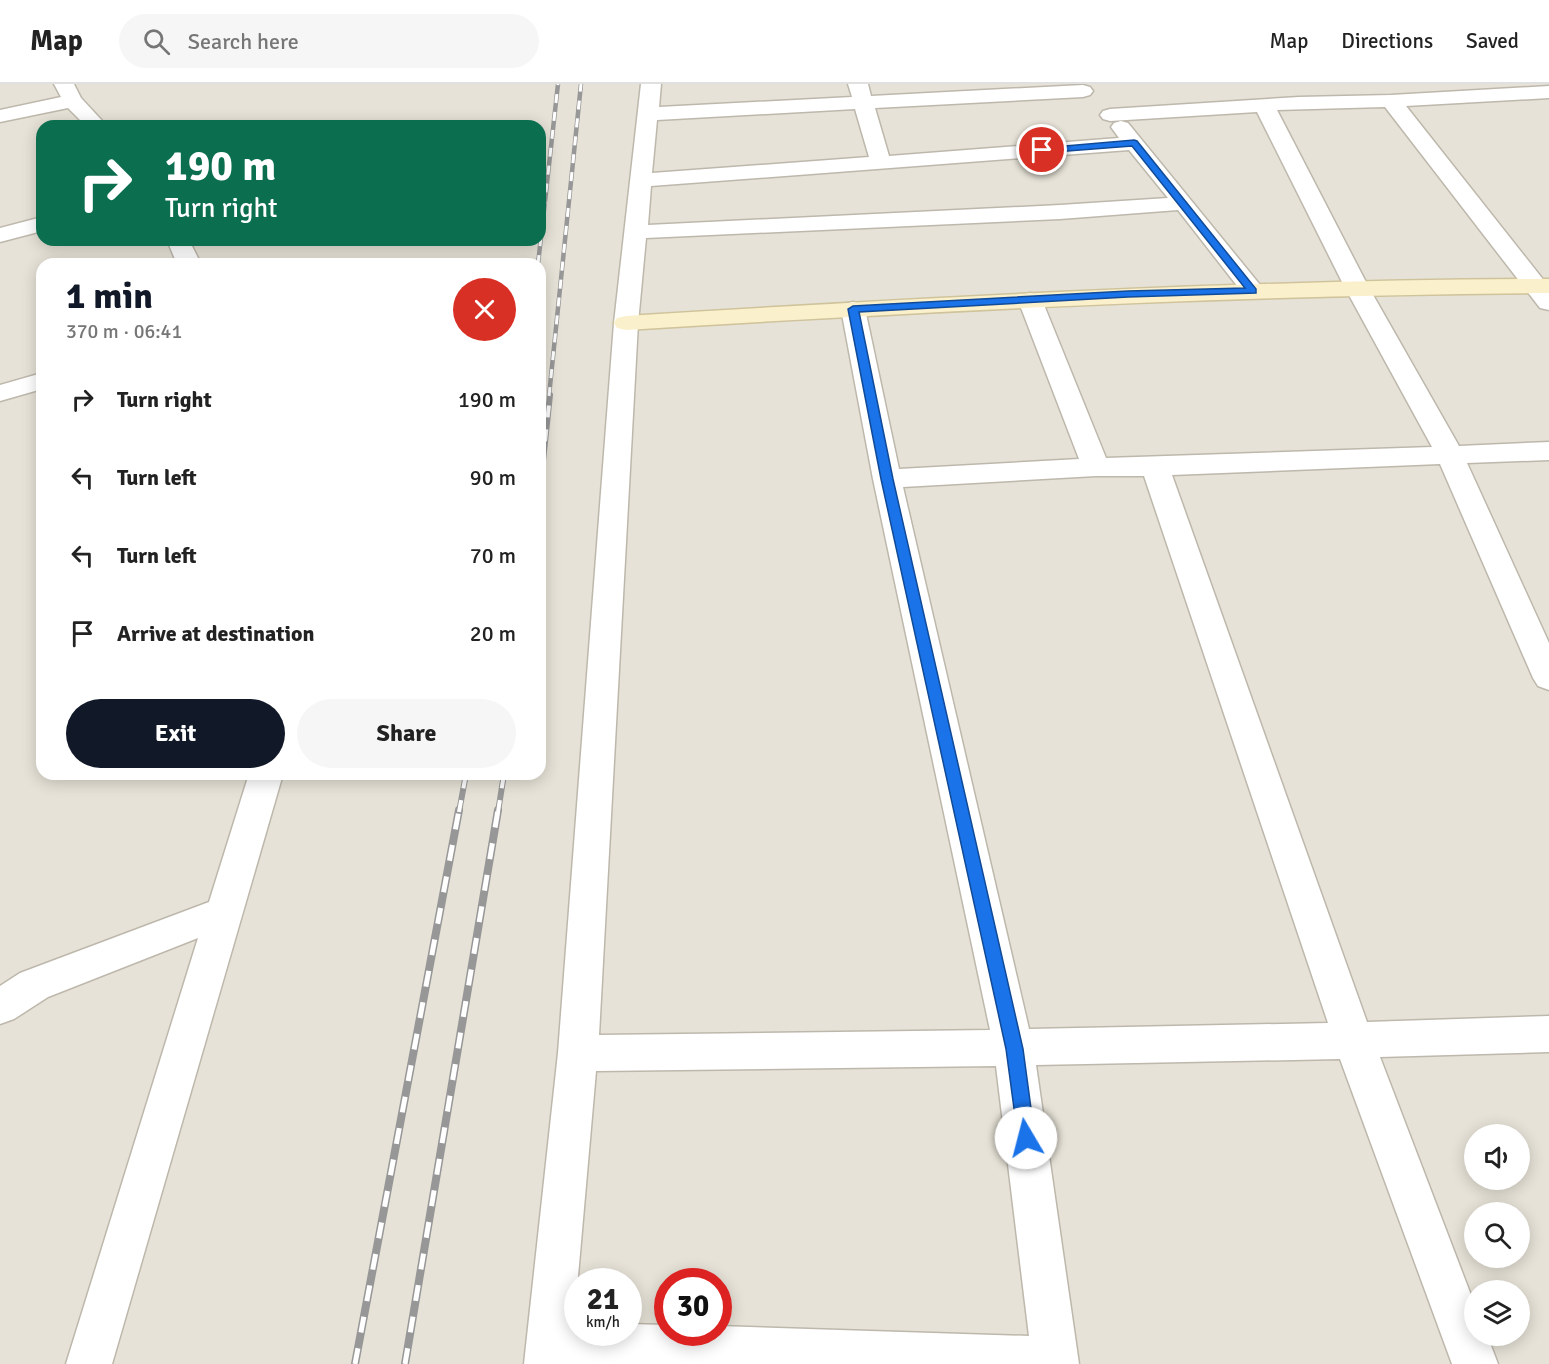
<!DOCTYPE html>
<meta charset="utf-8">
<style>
body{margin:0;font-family:Signika,sans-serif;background:#f6f6f6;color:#222;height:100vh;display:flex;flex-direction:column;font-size:22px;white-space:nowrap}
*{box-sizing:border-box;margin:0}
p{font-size:20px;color:#767676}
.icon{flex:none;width:33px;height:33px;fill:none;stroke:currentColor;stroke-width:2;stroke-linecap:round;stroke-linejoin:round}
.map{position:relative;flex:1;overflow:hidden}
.drawer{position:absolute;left:36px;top:174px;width:510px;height:522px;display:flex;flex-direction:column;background:#fff;border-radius:18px;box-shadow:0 3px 15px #0003}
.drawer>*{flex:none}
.guide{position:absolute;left:36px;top:36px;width:510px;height:126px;border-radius:18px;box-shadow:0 3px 15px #0003;background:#0b6e4f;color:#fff;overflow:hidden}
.controls{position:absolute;left:1464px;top:1040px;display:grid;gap:12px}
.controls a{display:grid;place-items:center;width:66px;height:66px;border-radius:50%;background:#fff;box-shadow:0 3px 15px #0003;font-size:30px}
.speed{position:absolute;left:564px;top:1184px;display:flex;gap:12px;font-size:30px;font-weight:700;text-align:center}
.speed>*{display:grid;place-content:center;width:78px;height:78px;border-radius:50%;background:#fff;box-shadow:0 3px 15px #0003;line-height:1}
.speed small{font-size:15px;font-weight:400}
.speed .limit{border:9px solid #d22;background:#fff;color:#111}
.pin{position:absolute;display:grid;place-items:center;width:51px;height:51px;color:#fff;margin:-26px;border:3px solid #fff;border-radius:50%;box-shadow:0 2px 6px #0007}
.me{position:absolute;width:66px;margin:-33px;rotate:352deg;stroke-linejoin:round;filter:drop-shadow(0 0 4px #0008)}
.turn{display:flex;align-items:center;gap:21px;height:126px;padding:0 30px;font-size:27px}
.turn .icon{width:78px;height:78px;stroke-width:2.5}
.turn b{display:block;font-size:42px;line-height:51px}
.round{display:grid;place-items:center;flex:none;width:63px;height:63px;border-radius:32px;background:#f6f6f6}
.head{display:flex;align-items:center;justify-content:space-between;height:102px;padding:0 30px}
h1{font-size:36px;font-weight:800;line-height:45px;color:#111827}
.button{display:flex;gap:12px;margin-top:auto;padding:12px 30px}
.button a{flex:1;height:69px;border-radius:36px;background:#111827;color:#fff;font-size:24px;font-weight:800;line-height:69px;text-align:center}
.button a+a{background:#f6f6f6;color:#222}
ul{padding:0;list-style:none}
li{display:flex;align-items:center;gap:18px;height:78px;padding:0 30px}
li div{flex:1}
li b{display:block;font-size:22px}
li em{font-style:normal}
header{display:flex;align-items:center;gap:36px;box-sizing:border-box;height:84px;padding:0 30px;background:#fff;border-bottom:2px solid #e0e0e0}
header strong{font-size:28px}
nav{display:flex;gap:33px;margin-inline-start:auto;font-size:21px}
.search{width:420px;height:54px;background:#f6f6f6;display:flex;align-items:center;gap:15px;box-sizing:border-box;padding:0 21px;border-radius:33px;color:#767676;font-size:22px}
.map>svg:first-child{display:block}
</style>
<header>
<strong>Map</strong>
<div class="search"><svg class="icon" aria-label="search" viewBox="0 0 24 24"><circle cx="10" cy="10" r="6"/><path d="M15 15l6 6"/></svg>Search here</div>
<nav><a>Map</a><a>Directions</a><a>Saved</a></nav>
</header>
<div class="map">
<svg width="1549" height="1280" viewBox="0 0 1549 1280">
<rect width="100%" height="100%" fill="#f3f0e8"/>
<!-- residential -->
<path fill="#e6e2d7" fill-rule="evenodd" d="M0,0H1549V1280H0ZM42,42H540V156H42ZM42,180H540V690H42ZM1474,1050H1520V1095H1474ZM1474,1128H1520V1173H1474ZM578,1197H628V1248H578ZM668,1197H718V1248H668ZM1474,1206H1520V1251H1474Z"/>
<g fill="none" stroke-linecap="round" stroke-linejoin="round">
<defs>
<path id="street" d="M54,0H74L81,14L107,42H86L68,24L0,38V26L61,13Z
M641,0H661L659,23L852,13L848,0H868L871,12L1083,1L1090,3L1093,7L1090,11L1083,13L875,24L889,72L1119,54L1111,43L1114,39L1121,37L1128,39L1265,207L1261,212L1253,214L1245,212L1178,126L1060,135L646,154L638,239L599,951L990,946L873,395L841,225L844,220L853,218L862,220L865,225L899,385L1079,375L1018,216L1021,211L1030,209L1039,211L1042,216L1106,374L1432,363L1344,202L1257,28L1110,37L1103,35L1100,31L1103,27L1110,25L1299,13L1391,11L1549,2V14L1406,22L1549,203V226L1540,224L1385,23L1277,26L1368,202L1459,362L1549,358V376L1467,379L1549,559V606L1538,602L1533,594L1440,380L1172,391L1367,938L1549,932V968L1380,973L1474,1219V1251H1487L1498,1280H1452L1340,975L1036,981L1079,1280H524L558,969L614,239ZM855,25L869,73L652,89L657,36ZM1129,66L1168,114L1060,121L648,141L651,102ZM1096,392H1144L1328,939L1029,945L903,403ZM996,982L1029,1252L718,1242V1248H668V1241L628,1240V1248H578V1238H574L596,987Z
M42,133V147L0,158V144Z
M167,156H189L201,180H177Z
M42,289V305L0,317V301Z
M249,690H283L112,1280H66L198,854L48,913L14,935L0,940V902L20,889L209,818Z"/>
<path id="secondary" d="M1549,195V209C1241,211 934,227 626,246L617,244L614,239L617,234L626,232C934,213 1241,196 1549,195Z"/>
</defs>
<!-- street casing -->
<use href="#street" stroke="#beb8ac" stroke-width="3"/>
<!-- secondary casing -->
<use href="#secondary" stroke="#cfc39b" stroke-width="3"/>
<!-- street -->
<use href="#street" fill="#fff" fill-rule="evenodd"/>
<!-- secondary -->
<use href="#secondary" fill="#faf0cb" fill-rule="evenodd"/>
<defs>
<path id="rail-far2" d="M538,180L558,0
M549,312L581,0"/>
<path id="rail-far1" d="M540,405L550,311
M459,728L466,690
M498,728L504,690"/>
<path id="rail" d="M355,1280L459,726
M405,1280L498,726"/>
</defs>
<!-- rail-far2 casing -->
<use href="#rail-far2" stroke="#979797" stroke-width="4.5"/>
<!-- rail-far1 casing -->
<use href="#rail-far1" stroke="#979797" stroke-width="6"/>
<!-- rail casing -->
<use href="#rail" stroke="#979797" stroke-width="8"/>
<!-- rail-far2 -->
<use href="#rail-far2" stroke="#fff" stroke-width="3" stroke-dasharray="9" stroke-linecap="butt"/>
<!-- rail-far1 -->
<use href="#rail-far1" stroke="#fff" stroke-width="4" stroke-dasharray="12" stroke-linecap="butt"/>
<!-- rail -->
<use href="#rail" stroke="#fff" stroke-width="5" stroke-dasharray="16" stroke-linecap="butt"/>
</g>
<!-- route -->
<path fill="#1a73e8" stroke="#114b97" stroke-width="1.5" d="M1134,56L1137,57L1256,205V209L1128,213L859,228L893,395L1023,965L1035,1054L1032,1060L1026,1062L1020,1060L1018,1054L1006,965L881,395L848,225L853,222L1128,207L1245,204L1132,62L1042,69L1038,66L1042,64Z"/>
</svg>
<div class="controls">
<a><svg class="icon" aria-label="sound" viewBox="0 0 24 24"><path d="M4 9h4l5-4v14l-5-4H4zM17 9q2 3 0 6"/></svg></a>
<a><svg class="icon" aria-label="search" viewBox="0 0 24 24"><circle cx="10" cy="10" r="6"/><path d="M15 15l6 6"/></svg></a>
<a><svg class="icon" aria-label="layers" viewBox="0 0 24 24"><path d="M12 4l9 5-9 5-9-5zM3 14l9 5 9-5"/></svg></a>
</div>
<div class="speed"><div>21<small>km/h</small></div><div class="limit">30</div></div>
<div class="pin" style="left:1042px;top:66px;background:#d93025"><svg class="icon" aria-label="arrive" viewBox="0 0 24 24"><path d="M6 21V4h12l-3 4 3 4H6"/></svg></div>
<svg class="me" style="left:1026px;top:1054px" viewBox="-20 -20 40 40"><circle r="19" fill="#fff"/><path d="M0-13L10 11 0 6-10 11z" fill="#1a73e8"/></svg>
<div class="guide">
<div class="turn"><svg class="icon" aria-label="right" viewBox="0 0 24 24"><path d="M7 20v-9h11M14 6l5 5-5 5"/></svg><div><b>190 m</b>Turn right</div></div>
</div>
<section class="drawer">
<div class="head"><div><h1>1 min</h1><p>370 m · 06:41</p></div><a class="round" style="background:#d93025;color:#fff"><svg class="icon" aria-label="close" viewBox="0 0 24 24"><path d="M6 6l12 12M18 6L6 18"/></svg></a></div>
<ul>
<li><svg class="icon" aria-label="right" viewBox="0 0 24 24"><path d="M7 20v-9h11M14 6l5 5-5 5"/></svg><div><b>Turn right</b></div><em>190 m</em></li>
<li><svg class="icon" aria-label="left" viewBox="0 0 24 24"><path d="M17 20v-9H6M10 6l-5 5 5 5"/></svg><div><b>Turn left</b></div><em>90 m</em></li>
<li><svg class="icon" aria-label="left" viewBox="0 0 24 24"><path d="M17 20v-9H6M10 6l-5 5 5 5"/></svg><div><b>Turn left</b></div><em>70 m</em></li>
<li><svg class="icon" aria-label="arrive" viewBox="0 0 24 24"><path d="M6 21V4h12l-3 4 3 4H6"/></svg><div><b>Arrive at destination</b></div><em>20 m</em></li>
</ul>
<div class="button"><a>Exit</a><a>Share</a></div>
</section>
</div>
